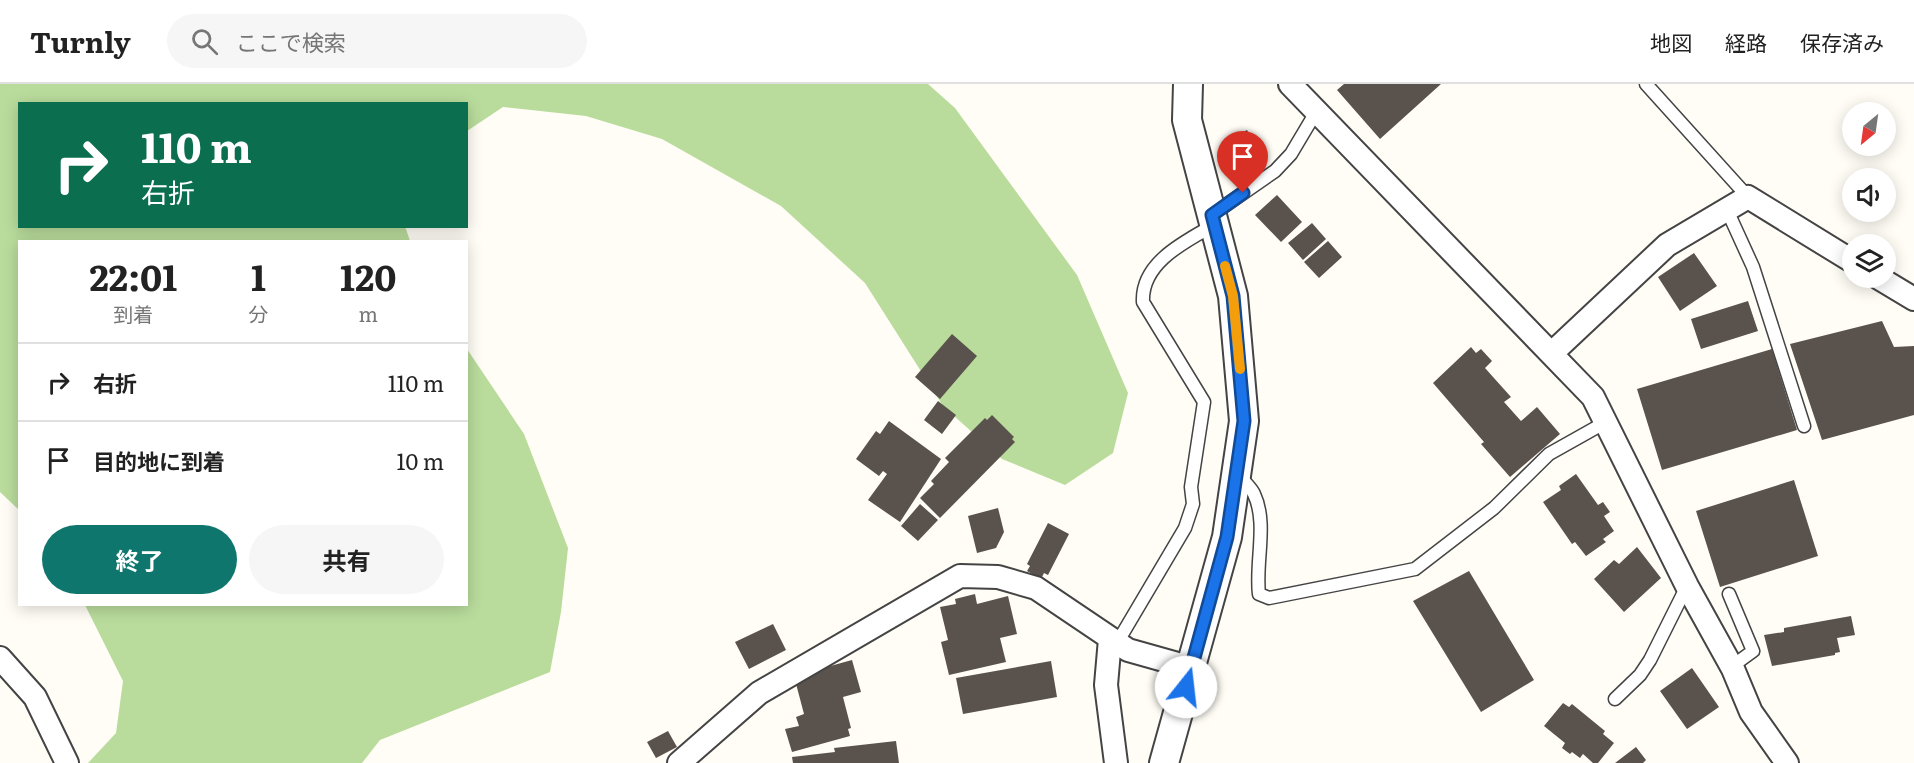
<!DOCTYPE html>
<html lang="ja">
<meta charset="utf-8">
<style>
body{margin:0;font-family:Literata,"Noto Sans JP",serif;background:#f6f6f6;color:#222;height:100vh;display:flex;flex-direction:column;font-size:22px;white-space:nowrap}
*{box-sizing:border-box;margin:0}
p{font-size:20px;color:#767676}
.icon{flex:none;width:33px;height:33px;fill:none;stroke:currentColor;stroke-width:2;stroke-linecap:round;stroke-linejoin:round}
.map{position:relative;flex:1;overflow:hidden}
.details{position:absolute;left:18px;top:156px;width:450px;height:366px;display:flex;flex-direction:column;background:#fff;border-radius:0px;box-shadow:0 3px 15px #0003}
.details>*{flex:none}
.banner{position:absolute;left:18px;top:18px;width:450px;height:126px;border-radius:0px;box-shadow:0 3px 15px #0003;background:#0b6e4f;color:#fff;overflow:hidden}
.needle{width:39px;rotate:209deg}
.fabs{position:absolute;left:1842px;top:18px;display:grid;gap:12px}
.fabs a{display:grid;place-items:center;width:54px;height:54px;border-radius:50%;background:#fff;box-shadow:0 3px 15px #0003;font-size:30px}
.pin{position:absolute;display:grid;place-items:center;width:51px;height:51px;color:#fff;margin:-62px -26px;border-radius:50% 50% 50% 0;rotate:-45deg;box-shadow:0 0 6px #0007}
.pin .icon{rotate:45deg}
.me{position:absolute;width:66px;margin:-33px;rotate:16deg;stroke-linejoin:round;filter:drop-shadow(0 0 4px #0008)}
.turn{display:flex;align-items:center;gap:21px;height:126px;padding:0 24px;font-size:27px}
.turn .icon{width:78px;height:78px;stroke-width:2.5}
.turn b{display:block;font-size:42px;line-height:51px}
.eta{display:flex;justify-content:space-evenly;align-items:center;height:102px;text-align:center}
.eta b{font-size:36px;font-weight:700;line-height:42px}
.action{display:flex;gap:12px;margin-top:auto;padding:12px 24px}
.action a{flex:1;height:69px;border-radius:36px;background:#0f766e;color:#fff;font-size:24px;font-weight:700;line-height:69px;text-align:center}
.action a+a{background:#f6f6f6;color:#222}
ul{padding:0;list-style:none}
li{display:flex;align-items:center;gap:18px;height:78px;padding:0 24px;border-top:2px solid #e0e0e0}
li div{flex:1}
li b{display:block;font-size:22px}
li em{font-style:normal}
header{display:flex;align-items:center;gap:36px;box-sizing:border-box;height:84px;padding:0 30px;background:#fff;border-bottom:2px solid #e0e0e0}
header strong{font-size:28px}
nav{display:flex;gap:33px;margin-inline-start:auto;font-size:21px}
.search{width:420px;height:54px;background:#f6f6f6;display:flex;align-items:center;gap:15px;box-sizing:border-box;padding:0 21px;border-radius:33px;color:#767676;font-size:22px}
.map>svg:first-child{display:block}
</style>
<header>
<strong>Turnly</strong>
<div class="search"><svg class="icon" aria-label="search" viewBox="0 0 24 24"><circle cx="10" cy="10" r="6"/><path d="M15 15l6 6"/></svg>ここで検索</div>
<nav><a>地図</a><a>経路</a><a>保存済み</a></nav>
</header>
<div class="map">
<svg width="1914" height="679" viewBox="0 0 1914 679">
<rect width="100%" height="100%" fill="#fffdf5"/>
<!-- forest -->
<path fill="#b9dc9c" d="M0,0H928L955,24L1077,191L1128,309L1113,369L1065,401L1002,375L943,322L865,199L781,122L662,55L586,32L503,23L467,47L466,20H20V142H405L410,157L20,158L19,426L0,408Z
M467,265L524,350L568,464L561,528L550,588L380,656L362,679H88L116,649L123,597L85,521L466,520Z"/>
<!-- building -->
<path fill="#5a524d" d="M1344,0H1441L1380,55L1337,6Z
M1247,46L1261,74L1236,88L1221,60Z
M1277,111L1302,138L1281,158L1255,131Z
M1312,139L1326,155L1303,176L1288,159Z
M1328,157L1342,173L1319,194L1304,178Z
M1694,169L1717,202L1680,227L1658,193Z
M1748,217L1758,247L1701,265L1691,235Z
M1882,237L1894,263L1914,262V331L1822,356L1790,260Z
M952,250L977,272L940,315L915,293Z
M1471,263L1476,269L1481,265L1492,277L1485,284L1511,313L1504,318L1521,337L1537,323L1560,350L1510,393L1481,360L1484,358L1433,299Z
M1772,265L1797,346L1662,386L1637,305Z
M938,317L956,331L942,350L924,336Z
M992,331L1014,353L1012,355L1015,358L940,434L920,414L934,400L931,397L949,378L945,374L985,334L987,336Z
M889,337L941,375L900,438L868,416L887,390L883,387L879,392L856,375L876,347L880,350Z
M1576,390L1598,421L1603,418L1610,428L1604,432L1614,447L1603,455L1606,458L1586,472L1575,458L1572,460L1543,418L1561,406L1559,402Z
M1794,396L1818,472L1720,503L1696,427Z
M920,420L938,436L918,457L901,442Z
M998,424L1004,448L996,464L977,469L968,432Z
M1048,439L1069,450L1048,491L1044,489L1041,495L1027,487L1030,482L1027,480Z
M1637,463L1661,494L1624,528L1594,495L1614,476L1619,480Z
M1469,487L1534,596L1481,628L1413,517Z
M975,510L977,520L1008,512L1017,550L1000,554L1006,578L949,591L941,558L948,556L940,523L956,520L955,515Z
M1851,532L1855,551L1837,554L1840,568L1835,569V571L1772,582L1764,551L1784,548V544Z
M773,540L786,566L749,585L735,558Z
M852,576L861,608L843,613L851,644L848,645L850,652L792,668L785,645L799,642L796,633L804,630L795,596L805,589Z
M1051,577L1057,613L963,630L956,594Z
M1692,584L1719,623L1687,645L1660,607Z
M1563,619L1569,623L1572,620L1605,647L1603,650L1614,659L1598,679H1593L1583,670L1580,674L1572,668L1570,670L1562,664L1565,659L1544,642Z
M668,647L677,663L656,674L647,658Z
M896,657L899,679H793L792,673L835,668L834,664Z
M1636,663L1646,676L1643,679H1615Z"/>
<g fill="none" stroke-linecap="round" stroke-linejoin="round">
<defs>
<path id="service" d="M1646,0L1748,113
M1727,126L1753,183L1804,342
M1213,130L1275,87L1291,70L1316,28
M1239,391C1243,397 1251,403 1254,410C1268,439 1255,479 1259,510L1269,514L1415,485L1494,424L1549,370L1606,338
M1729,510L1753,567L1731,583
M1117,559L1185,444L1193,420L1191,403L1204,318L1143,218C1141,179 1184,158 1214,141
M1615,615L1640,591L1650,576L1687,502"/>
<path id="minor" d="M1290,0L1593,313L1687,502L1733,585L1751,628L1787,679
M1879,194L1914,215
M1552,269L1667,161L1748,113L1852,177
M1110,555L1106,601L1116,679
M0,574L35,613L67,679
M679,679L759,609L960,492L998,493L1036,504L1128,566L1192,584"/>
<path id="tertiary" d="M1164,679L1227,453L1244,337L1233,212L1187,36L1188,0"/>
</defs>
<!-- service casing -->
<use href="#service" stroke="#444" stroke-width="15"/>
<!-- minor casing -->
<use href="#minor" stroke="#444" stroke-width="26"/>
<!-- tertiary casing -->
<use href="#tertiary" stroke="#444" stroke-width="32"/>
<!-- service -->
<use href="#service" stroke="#fff" stroke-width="12"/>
<!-- minor -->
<use href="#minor" stroke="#fff" stroke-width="22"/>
<!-- tertiary -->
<use href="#tertiary" stroke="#fff" stroke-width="28"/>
</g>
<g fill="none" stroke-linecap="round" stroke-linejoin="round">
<defs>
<path id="route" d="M1186,603L1227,453L1244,337L1233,212L1212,131L1243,109"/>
</defs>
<!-- route casing -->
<use href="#route" stroke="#114b97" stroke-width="15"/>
<!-- route -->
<use href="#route" stroke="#1a73e8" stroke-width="10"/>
<!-- slow -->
<path stroke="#f59e0b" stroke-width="10" d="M1225,182L1233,212L1240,285"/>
</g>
</svg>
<div class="fabs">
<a><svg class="needle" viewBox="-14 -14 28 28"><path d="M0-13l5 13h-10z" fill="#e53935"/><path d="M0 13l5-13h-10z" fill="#767676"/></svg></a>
<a><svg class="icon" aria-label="sound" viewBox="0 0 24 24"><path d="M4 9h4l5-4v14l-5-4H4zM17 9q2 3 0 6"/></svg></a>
<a><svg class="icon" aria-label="layers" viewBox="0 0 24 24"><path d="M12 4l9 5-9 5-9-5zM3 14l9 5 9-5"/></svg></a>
</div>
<div class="pin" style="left:1243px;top:109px;background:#d93025"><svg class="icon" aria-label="arrive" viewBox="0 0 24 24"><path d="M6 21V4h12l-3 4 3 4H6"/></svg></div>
<svg class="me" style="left:1186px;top:603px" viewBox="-20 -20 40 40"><circle r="19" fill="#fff"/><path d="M0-13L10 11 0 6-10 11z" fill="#1a73e8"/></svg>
<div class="banner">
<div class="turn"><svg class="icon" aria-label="right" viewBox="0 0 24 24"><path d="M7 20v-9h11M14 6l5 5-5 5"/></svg><div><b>110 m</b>右折</div></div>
</div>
<section class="details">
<div class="eta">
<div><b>22:01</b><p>到着</p></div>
<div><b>1</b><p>分</p></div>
<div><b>120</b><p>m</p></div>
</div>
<ul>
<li><svg class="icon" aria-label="right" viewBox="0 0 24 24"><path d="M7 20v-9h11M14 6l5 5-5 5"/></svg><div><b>右折</b></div><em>110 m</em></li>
<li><svg class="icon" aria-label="arrive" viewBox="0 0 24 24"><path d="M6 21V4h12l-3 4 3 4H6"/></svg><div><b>目的地に到着</b></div><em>10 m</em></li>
</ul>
<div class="action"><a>終了</a><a>共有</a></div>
</section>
</div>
